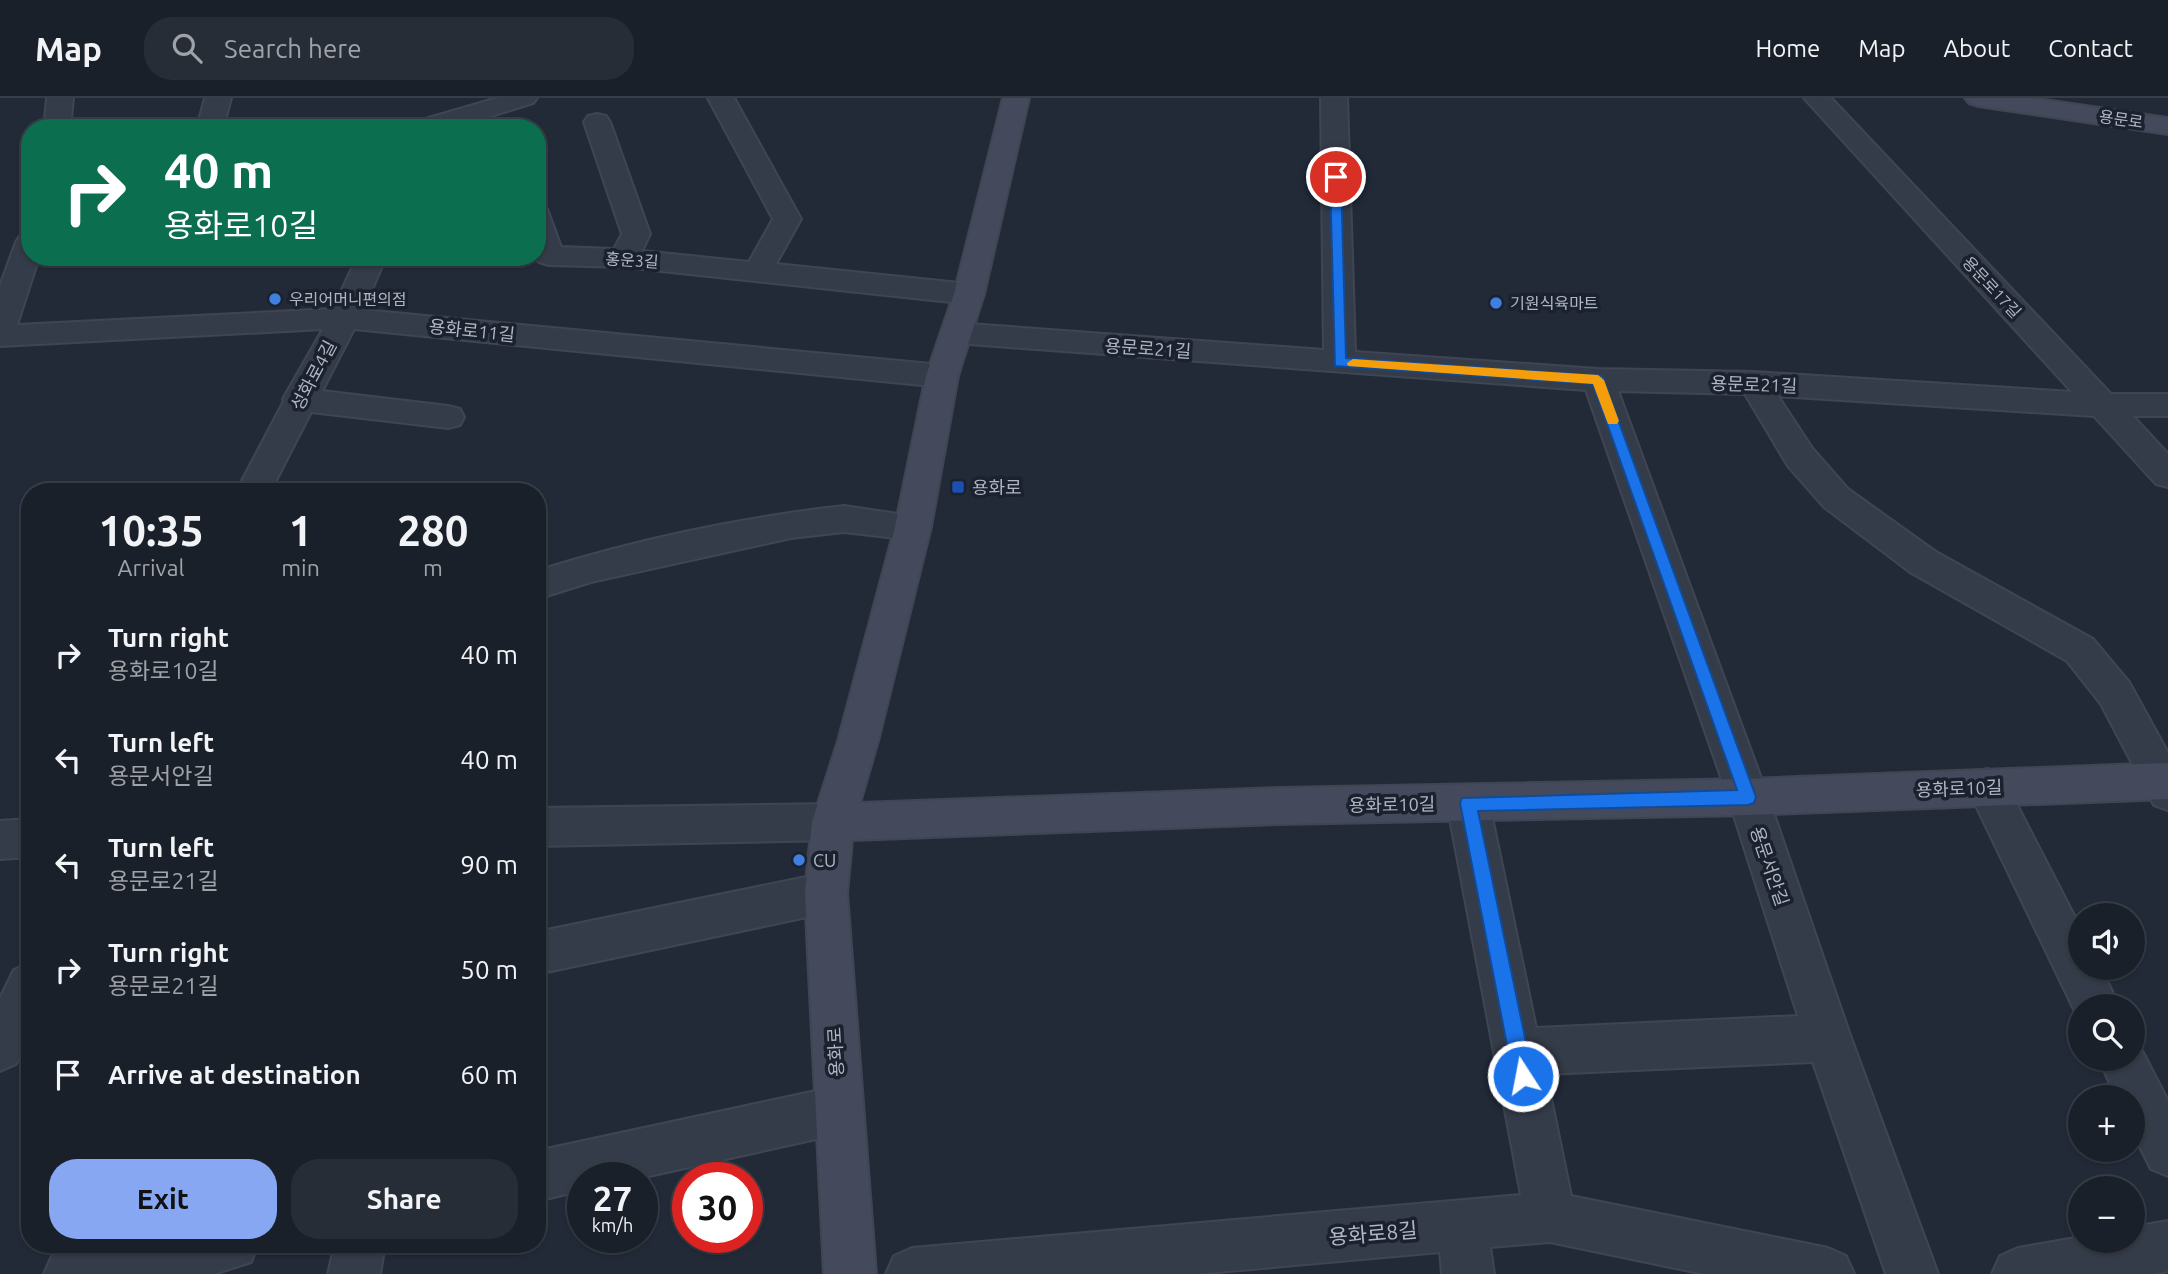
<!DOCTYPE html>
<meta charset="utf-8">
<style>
body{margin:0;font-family:Ubuntu,"Noto Sans KR",sans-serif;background:#272d36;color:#f1f3f6;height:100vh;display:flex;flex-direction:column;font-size:26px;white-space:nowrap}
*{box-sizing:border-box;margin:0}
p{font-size:23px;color:#9fa3a8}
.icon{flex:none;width:38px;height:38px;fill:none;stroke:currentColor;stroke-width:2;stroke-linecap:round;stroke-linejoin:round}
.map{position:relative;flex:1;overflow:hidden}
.sheet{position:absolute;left:21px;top:385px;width:525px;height:770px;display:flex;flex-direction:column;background:#1a202a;border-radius:28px;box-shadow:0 2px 5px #0004,0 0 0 2px #383e47}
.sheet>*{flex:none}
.top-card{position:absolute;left:21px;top:21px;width:525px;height:147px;border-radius:28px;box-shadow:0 2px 5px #0004,0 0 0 2px #383e47;background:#0b6e4f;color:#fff;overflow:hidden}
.controls{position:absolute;left:2068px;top:805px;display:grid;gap:14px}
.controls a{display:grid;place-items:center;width:77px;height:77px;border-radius:50%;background:#1a202a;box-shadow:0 2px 5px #0004,0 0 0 2px #383e47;font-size:35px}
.speed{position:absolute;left:567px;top:1064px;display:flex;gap:14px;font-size:35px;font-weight:700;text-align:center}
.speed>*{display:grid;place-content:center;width:91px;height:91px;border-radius:50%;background:#1a202a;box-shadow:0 2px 5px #0004,0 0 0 2px #383e47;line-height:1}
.speed small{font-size:18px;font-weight:400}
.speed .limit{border:10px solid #d22;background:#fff;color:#111}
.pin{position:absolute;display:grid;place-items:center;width:60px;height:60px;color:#fff;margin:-30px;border:4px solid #fff;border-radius:50%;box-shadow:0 2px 7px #0007}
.me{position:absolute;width:77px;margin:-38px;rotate:349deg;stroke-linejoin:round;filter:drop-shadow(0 0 5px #0008)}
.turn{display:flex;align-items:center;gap:24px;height:147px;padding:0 28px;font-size:32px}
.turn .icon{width:91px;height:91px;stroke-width:2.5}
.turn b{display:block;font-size:49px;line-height:60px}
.eta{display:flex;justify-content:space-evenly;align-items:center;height:119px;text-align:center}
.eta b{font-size:42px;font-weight:700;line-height:49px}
.cta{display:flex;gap:14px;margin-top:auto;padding:14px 28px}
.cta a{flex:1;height:80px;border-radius:28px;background:#87a7f3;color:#111;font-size:28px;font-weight:700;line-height:80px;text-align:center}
.cta a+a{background:#272d36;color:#f1f3f6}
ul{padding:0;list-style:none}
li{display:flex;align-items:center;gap:21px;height:105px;padding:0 28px}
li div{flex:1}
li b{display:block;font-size:26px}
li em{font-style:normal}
header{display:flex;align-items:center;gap:42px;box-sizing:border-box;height:98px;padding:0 35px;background:#1a202a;border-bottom:2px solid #383e47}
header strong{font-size:33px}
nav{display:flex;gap:38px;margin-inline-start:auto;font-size:24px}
.search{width:490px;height:63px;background:#272d36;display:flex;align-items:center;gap:18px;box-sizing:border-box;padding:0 24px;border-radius:28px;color:#9fa3a8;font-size:26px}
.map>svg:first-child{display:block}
</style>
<header>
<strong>Map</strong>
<div class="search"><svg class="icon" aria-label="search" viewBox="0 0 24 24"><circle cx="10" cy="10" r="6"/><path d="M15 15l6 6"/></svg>Search here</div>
<nav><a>Home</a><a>Map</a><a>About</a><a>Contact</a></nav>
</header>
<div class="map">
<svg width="2168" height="1176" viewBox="0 0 2168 1176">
<rect width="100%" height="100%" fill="#222a38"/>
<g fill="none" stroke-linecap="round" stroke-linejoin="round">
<defs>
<path id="street" d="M47,0H73L70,30H44Z
M205,0H231L223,30H197Z
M497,0H537L533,5L453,30H411L415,24Z
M708,0H734L801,121L776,166L969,186L980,189L984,196L980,203L969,206L624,169L549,167L539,164L535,159L537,108L547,111L561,149L614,151L622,136L584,24L588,18L597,16L606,18L610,24L650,136L642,153L749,164L773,121Z
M1321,0H1347L1355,254L1598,271L1754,274L2072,294L1804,0H1831L2111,296H2168V318H2133L2168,356V389L2156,386L2094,318L1778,298L1812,350L1848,391L1936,454L2093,541L2129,584L2168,655V712L2154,707L2101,606L2067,563L1910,474L1824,409L1788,368L1745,296L1618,293L1768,699L1851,940L1938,1176H1886L1813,964L1546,976L1571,1098L1828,1150L1846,1158L1854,1176H1704L1550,1144L1490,1149L1494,1176H1442L1440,1154L1196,1176H886L894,1158L912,1150L1521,1097L1447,705L1453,692L1468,687L1483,692L1489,705L1536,930L1798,918L1728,699L1586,292L956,245L945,242L941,235L945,228L956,225L1324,252Z
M30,135V159H39L17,227L333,211L357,159H386L363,212L942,267L953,270L958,278L953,286L942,289L354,231L322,293L448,308L460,311L464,319L460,327L448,330L311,314L270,394H236L284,303L283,301L323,231L0,248V188L16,144L20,138Z
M844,408L925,420L931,429L925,438L913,442L844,434L791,440L591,484L537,501V473C634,442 743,419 844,408Z
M1987,671L2001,676L2081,831V870H2101L2119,908H2081L2080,924L1967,689L1973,676Z
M833,706L848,711L854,724L848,737L833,742L537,748V710Z
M30,721V759L0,761V723Z
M826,775L841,781L847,795L841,809L826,815L537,876V834Z
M30,865V937L16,966L0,973V900L14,872Z
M2133,942L2138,945L2168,1003V1078L2151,1071L2133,1035V999H2116L2099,961H2133Z
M839,988L856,995L863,1012L856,1029L839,1036L640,1080H583V1092L537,1103V1053Z
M2168,1123V1173L2154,1176H1992L2000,1158L2018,1150L2081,1139V1143H2133V1129Z
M99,1146H258L251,1164L214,1176H44L52,1158L70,1150Z
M335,1146H385L380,1176H328Z"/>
<path id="secondary" d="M1003,0H1029L984,196L958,278L931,429L878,643L860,705L1279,690L1748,681L2168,665V701L1748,717L1279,726L852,742L847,795L876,1176H824L805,795L812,724L838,643L895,429L926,278L954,196Z
M1965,0H2031L2168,20V36L1978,8L1969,5Z"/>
</defs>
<!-- street casing -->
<use href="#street" stroke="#3f4552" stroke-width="4"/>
<!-- secondary casing -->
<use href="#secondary" stroke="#3f4552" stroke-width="4"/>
<!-- street -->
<use href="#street" fill="#353c49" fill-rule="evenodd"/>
<!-- secondary -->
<use href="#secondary" fill="#444a5b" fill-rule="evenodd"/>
</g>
<!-- route -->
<path fill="#1a73e8" stroke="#114b97" stroke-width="2" d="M1336,76L1341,79L1346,260L1602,278L1756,699L1754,705L1748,707L1478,713L1533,978L1530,985L1523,988L1516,985L1513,978L1460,705L1462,700L1737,692L1593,286L1335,268L1330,79Z"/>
<!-- slow -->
<path fill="#f59e0b" d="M1353,261L1598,277L1604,282L1619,323L1617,326H1608L1593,286L1348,268L1347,265Z"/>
<!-- markers -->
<g fill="#3f7fe0" stroke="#1b212d" stroke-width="2.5">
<circle cx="275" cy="201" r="7"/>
<circle cx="1496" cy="205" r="7"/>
<circle cx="799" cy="762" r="7"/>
</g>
<rect fill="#1a4fb4" stroke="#1b212d" stroke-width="2.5" x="951" y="382" width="14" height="14" rx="3.5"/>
<g text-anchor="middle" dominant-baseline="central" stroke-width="7" stroke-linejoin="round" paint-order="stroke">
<!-- far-street labels -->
<g font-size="16" fill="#b0b6c5" stroke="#1b212d">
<text transform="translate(2121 21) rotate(8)">용문로</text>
<text transform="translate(632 162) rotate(4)">홍운3길</text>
<text transform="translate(1992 189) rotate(47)">용문로17길</text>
</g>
<!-- far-poi labels -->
<g font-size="16" fill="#b0b6c5" stroke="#1b212d" text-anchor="start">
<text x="289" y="201">우리어머니편의점</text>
<text x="1510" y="205">기원식육마트</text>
</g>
<!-- street labels -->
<g font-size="18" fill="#b0b6c5" stroke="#1b212d">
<text transform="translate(472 232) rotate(6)">용화로11길</text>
<text transform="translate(1148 250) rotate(4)">용문로21길</text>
<text transform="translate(313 277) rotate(-62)">성화로4길</text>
<text transform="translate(1754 286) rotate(2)">용문로21길</text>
<text transform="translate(1959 690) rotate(-2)">용화로10길</text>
<text transform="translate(1392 706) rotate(-1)">용화로10길</text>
<text transform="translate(1770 768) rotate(71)">용문서안길</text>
<text transform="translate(835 954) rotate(-93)">용화로</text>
</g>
<!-- poi labels -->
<g font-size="18" fill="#b0b6c5" stroke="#1b212d" text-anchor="start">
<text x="972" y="389">용화로</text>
<text x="813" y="762">CU</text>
</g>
<!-- near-street labels -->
<g font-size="21" fill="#b0b6c5" stroke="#1b212d">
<text transform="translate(1373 1135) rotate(-5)">용화로8길</text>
</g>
</g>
</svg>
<div class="controls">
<a><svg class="icon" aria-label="sound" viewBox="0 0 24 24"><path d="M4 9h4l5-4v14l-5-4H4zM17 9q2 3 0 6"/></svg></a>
<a><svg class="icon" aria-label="search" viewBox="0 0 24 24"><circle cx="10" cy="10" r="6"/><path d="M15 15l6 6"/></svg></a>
<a>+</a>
<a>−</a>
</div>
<div class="speed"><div>27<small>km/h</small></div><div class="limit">30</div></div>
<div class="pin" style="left:1336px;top:79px;background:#d93025"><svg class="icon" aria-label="arrive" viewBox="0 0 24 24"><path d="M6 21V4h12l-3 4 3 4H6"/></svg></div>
<svg class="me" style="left:1523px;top:978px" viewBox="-20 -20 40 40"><circle r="17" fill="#1a73e8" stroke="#fff" stroke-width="3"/><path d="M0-11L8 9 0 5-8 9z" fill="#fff"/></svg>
<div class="top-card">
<div class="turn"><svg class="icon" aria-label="right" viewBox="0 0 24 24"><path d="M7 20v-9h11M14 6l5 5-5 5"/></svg><div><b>40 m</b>용화로10길</div></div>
</div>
<section class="sheet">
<div class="eta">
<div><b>10:35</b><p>Arrival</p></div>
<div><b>1</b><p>min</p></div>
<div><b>280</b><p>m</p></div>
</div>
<ul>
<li><svg class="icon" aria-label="right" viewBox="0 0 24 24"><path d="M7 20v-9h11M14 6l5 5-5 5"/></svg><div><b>Turn right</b><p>용화로10길</p></div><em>40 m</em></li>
<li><svg class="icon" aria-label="left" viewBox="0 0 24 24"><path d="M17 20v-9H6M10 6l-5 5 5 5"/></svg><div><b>Turn left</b><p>용문서안길</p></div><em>40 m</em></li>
<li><svg class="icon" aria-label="left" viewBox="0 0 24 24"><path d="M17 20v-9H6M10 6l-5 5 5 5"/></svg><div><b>Turn left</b><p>용문로21길</p></div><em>90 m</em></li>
<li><svg class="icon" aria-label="right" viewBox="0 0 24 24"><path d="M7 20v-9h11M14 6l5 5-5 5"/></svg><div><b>Turn right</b><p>용문로21길</p></div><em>50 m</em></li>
<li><svg class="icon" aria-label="arrive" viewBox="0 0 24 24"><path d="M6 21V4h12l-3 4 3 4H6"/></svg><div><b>Arrive at destination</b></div><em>60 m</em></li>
</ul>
<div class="cta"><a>Exit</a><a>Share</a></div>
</section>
</div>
